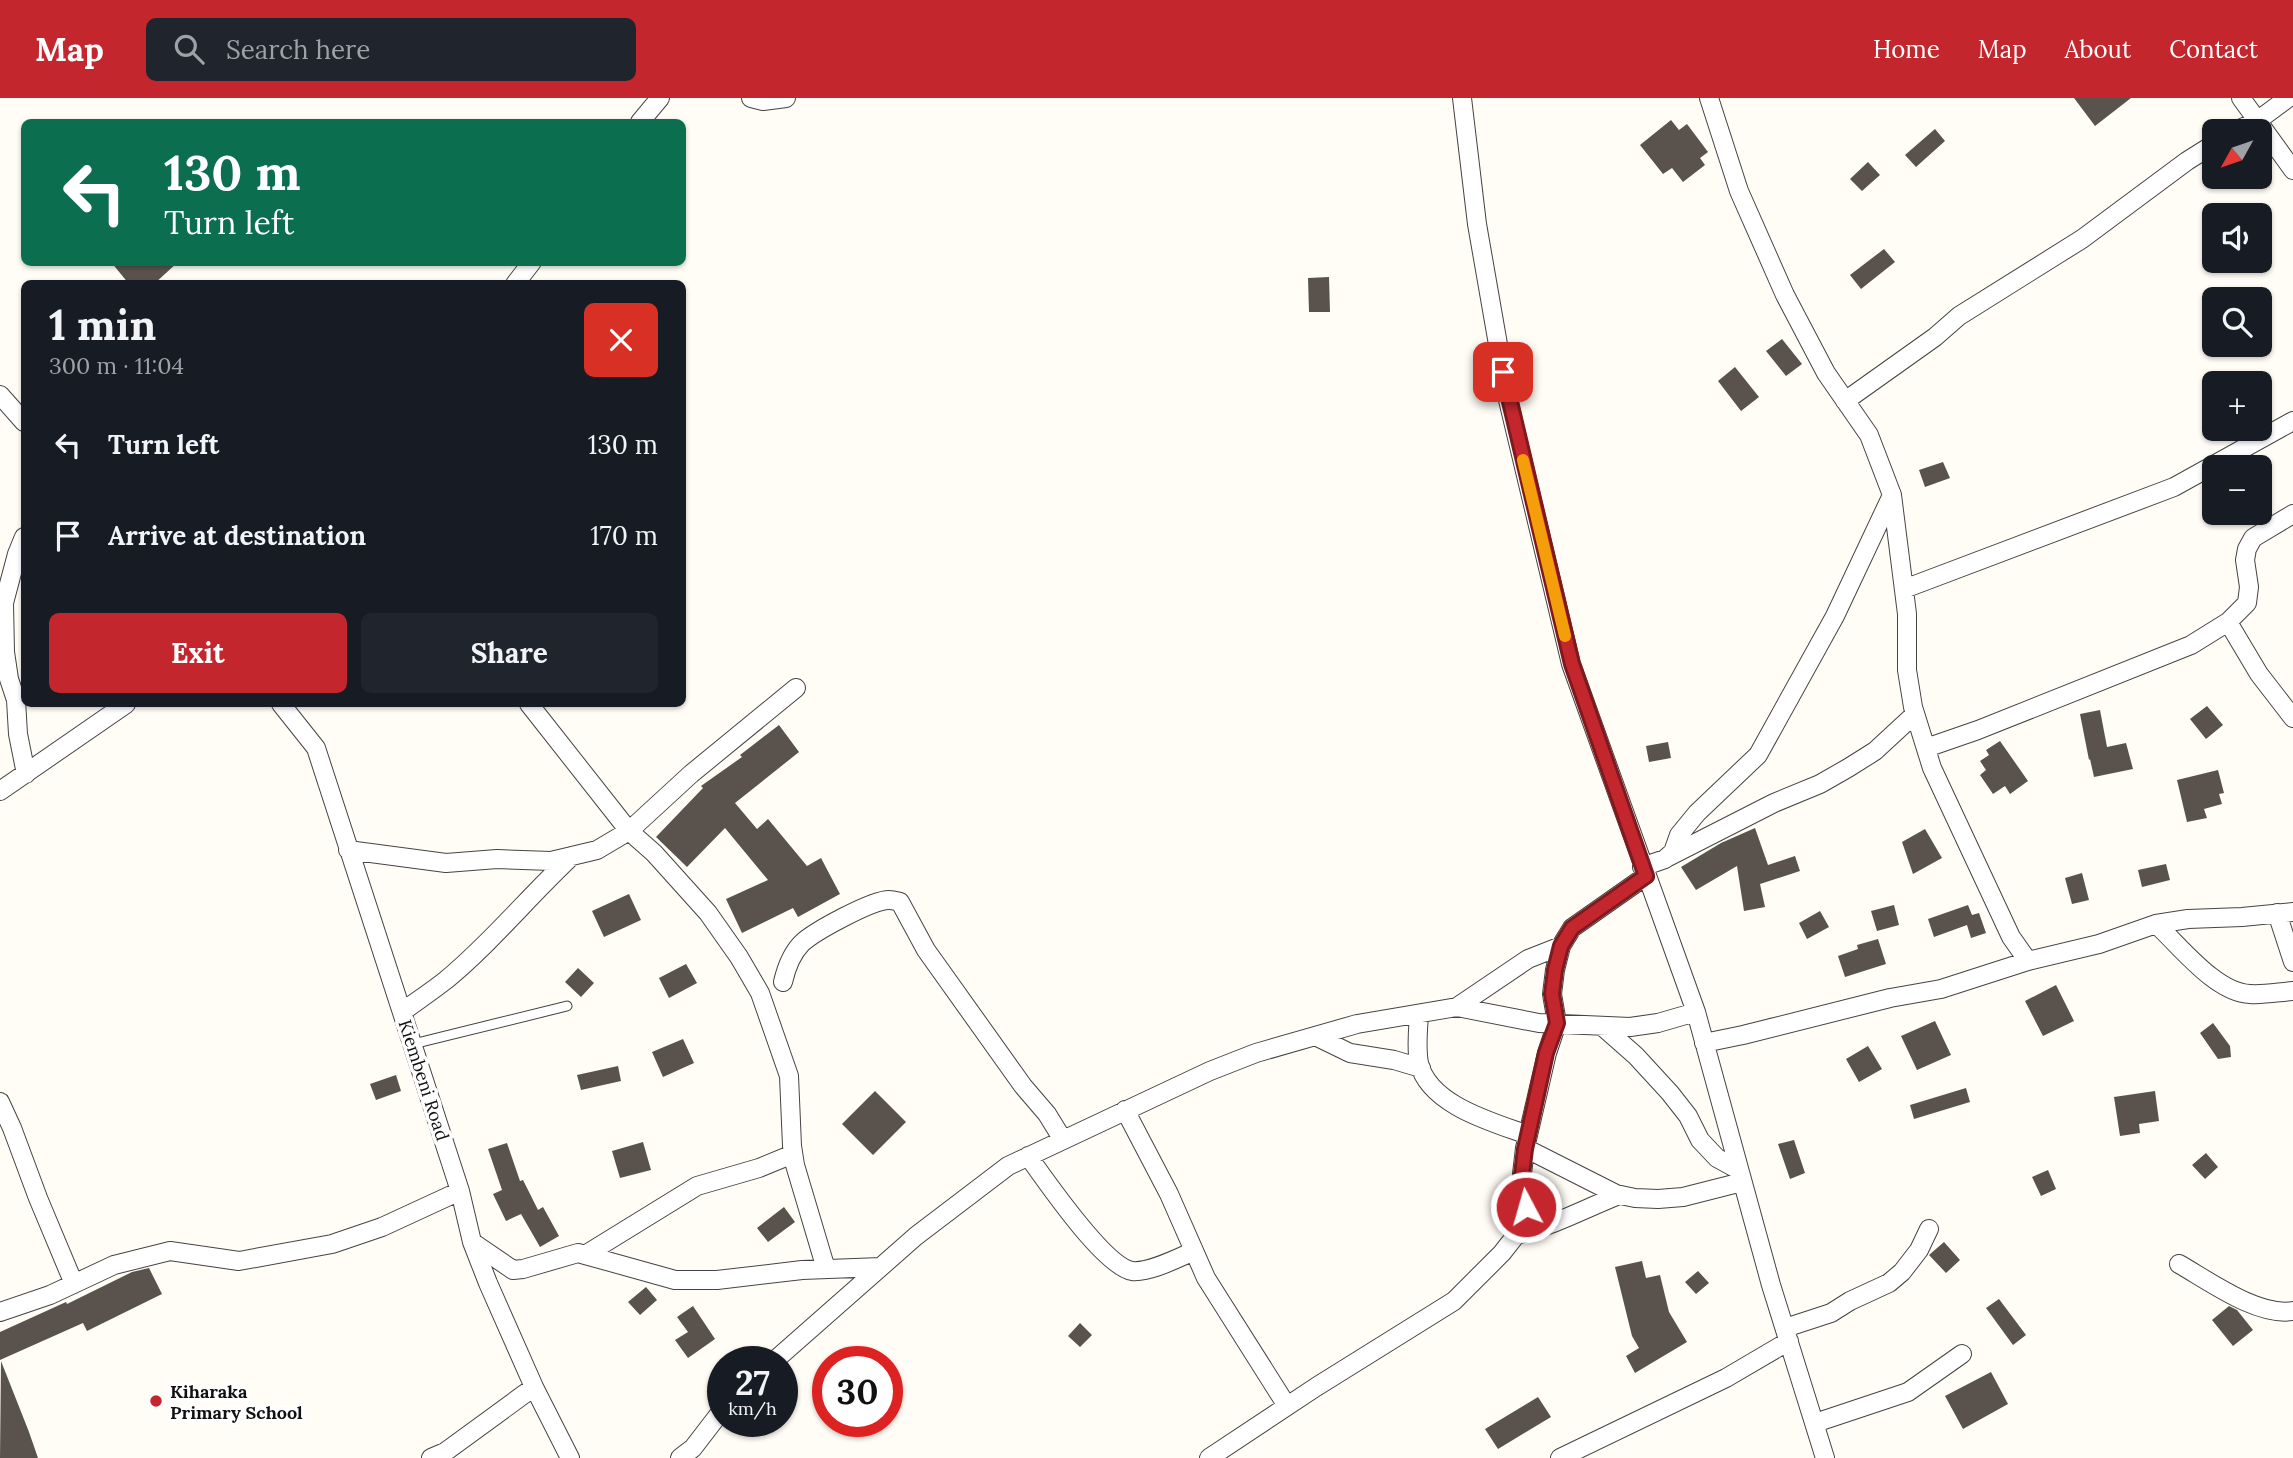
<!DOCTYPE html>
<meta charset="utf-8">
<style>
body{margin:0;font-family:Lora,serif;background:#20242c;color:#f1f3f6;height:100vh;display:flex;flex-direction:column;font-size:26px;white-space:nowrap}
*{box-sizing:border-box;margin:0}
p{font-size:23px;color:#9ea1a6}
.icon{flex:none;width:38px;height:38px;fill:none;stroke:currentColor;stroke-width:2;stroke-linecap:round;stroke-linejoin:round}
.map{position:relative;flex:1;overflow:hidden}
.details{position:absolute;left:21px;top:182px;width:665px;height:427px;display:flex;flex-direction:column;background:#171b24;border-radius:10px;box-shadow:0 2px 5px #0004}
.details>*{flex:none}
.banner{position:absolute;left:21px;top:21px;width:665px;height:147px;border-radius:10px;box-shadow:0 2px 5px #0004;background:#0b6e4f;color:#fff;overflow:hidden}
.needle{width:46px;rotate:230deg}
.tools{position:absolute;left:2202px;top:21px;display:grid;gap:14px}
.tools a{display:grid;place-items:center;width:70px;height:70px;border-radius:10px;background:#171b24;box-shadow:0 2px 5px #0004;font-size:35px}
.speed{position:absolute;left:707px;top:1248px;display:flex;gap:14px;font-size:35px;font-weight:700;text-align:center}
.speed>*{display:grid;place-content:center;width:91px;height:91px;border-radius:50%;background:#171b24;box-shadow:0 2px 5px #0004;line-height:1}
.speed small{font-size:18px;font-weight:400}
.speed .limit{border:10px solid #d22;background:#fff;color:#111}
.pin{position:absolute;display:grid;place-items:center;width:60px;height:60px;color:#fff;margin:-30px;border-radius:14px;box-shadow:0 4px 10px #0006}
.me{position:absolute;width:77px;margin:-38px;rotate:354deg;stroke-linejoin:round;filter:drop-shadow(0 0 5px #0008)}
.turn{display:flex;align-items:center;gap:24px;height:147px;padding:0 28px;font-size:32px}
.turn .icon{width:91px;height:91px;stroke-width:2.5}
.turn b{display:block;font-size:49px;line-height:60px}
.round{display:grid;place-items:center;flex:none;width:74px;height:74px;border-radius:10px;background:#20242c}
.headline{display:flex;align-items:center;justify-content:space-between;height:119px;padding:0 28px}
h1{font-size:42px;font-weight:800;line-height:52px}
.primary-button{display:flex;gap:14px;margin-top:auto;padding:14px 28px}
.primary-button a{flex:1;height:80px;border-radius:10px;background:#c4262e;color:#fff;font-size:28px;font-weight:800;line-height:80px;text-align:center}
.primary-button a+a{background:#20242c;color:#f1f3f6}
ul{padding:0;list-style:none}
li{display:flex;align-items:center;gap:21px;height:91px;padding:0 28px}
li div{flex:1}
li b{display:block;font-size:26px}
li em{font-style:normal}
header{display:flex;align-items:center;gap:42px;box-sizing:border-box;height:98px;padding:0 35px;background:#c4262e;color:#fff}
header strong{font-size:33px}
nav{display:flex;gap:38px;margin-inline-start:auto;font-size:24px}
.search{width:490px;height:63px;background:#20242c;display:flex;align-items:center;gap:18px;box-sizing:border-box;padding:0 24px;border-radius:10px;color:#9ea1a6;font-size:26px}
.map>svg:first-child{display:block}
</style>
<header>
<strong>Map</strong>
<div class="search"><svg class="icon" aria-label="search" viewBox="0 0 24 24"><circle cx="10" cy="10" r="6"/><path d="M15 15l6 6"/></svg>Search here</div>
<nav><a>Home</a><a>Map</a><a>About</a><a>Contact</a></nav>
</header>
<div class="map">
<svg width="2293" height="1360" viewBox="0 0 2293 1360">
<rect width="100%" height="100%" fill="#fffdf5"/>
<!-- building -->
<path fill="#5a524d" d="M2074,0H2131L2095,28Z
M1671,22L1679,32L1687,26L1708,54L1700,60L1705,67L1683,84L1672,70L1663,76L1640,47Z
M1935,31L1945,43L1916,69L1905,57Z
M1868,64L1880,77L1862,93L1850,81Z
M1884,151L1895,164L1861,191L1850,177Z
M111,164H178L154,186H129Z
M1329,179L1330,214H1309L1308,180Z
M1782,241L1802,266L1786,278L1766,253Z
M1735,269L1759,299L1741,313L1718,283Z
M1943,364L1950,380L1925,389L1919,372Z
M2207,608L2223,627L2206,641L2190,621Z
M2100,612L2107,649L2126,645L2133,671L2094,679L2090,661L2089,662L2080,616Z
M779,627L799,654L735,705L757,731L768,721L807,768L821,760L840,796L798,819L793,810L742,835L726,801L768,782L725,730L687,769L656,739L703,690L701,688L742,659L740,657Z
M2000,643L2028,683L2010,696L2005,688L1993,696L1980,677L1986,672L1980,663L1989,657L1986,652Z
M1668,644L1671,660L1649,664L1646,648Z
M2218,672L2224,695L2219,696L2222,706L2204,711L2207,720L2187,724L2177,682Z
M1755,730L1768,767L1795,758L1800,773L1760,786L1765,809L1744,813L1737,768L1696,792L1681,769L1721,745Z
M1925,731L1942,760L1913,776L1902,744Z
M2166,766L2170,782L2142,789L2138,772Z
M2082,775L2089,802L2072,806L2065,780Z
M629,796L641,822L604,839L592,813Z
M1894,807L1899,827L1877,833L1871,813Z
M1968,807L1972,817L1979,815L1986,835L1971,840L1967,827L1934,839L1928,821Z
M1820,813L1829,829L1807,841L1799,825Z
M1878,841L1886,866L1845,879L1838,858L1858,851L1857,847Z
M686,866L697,885L669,900L659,880Z
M578,870L594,885L581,899L565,884Z
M2056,887L2074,923L2043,938L2025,903Z
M1935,923L1951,957L1917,972L1901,938Z
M2213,925L2230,948L2231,959L2218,961L2200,935Z
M683,941L694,965L663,979L652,954Z
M1868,948L1882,971L1859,984L1846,961Z
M618,968L621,983L581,992L577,977Z
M396,977L401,993L376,1002L370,986Z
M1966,990L1970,1004L1914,1021L1910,1007Z
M875,993L906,1024L873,1057L842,1026Z
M2155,993L2159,1023L2139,1026L2140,1035L2120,1038L2114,999Z
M1794,1042L1805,1075L1790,1081L1778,1046Z
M643,1044L651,1072L620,1080L612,1053Z
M507,1045L520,1083L523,1082L538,1112L543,1109L559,1138L540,1149L521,1116L506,1123L493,1096L502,1092L488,1051Z
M2206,1055L2218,1069L2205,1081L2192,1067Z
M2048,1072L2056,1091L2041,1098L2032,1079Z
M784,1109L795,1124L768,1144L757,1130Z
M1944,1144L1960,1162L1946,1175L1929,1157Z
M1642,1163L1646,1180L1660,1177L1669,1214L1687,1244L1635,1275L1626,1258L1639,1250L1632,1238L1615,1169Z
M149,1170L162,1196L87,1233L83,1225L0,1262V1234L66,1204L67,1206L132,1174Z
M1698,1173L1709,1185L1696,1196L1685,1184Z
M646,1189L657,1202L640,1217L628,1204Z
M1999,1201L2026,1237L2013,1247L1986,1210Z
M693,1208L715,1241L688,1260L675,1242L688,1234L677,1219Z
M2229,1208L2237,1212L2253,1232L2233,1248L2212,1222Z
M1080,1225L1092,1237L1080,1249L1068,1238Z
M1,1263L29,1334L38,1360H0Z
M1991,1274L2008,1306L1963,1331L1945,1298Z
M1538,1299L1551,1319L1498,1351L1485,1331Z"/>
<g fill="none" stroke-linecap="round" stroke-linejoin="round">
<defs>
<path id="service" d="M413,946L567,908"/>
<path id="minor" d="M751,0L763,3L786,0
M1462,0L1477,126L1507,298L1571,566L1696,914L1771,1187L1825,1360
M1709,0L1739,93L1785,197L1826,275L1869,337L1892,397L1907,516V572L1913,609L1932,670L2011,839L2028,863
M2241,0L2293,72
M640,24L660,0
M2235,33L2257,23L2288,0
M515,186L532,164
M0,297L24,324
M1845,303L1935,239L1959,218L2082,141L2187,63L2214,46
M24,439L17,456L4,505L5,554L9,581L16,602L18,636L26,676
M1904,491L2174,389L2293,323
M2228,524L2259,576L2293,620
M281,606L316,650L460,1093L472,1144L488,1185L534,1289L570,1360
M529,606L629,733L654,755L708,815L739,859L760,895L789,978L792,1048L795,1067L826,1171
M1926,650L1978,632L2191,547L2228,524L2247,505L2249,489L2245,462L2247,451L2253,440L2293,416
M0,693L126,606
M348,752L446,765L497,761L551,763L597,752L629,733L691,676L796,590
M1668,759L1774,705L1820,686L1848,670L1875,653L1915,616
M1642,769L1665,761L1673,754L1679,737L1697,715L1758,657L1835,518L1892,397
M2277,815L2293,864
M2156,826C2180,848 2216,895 2250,896C2264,897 2279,894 2293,893
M783,884C786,871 792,855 802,845C815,833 872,802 889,802C893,802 896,803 900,804L926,852L1023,988L1047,1016L1063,1042
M1457,909L1528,861L1561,848
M402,914C417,903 432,893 446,882C491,845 529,798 572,758
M1419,917C1418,932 1416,950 1419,965C1429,1007 1492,1024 1528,1037
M1602,928L1636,958L1670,995L1688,1018L1700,1042L1717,1060L1739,1072
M1315,938L1350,955L1394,962L1421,970
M1704,945L1743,937L1890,900L1941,891L2028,863L2099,846L2156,826L2188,821L2242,819L2293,814
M0,1004L12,1030L38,1100L74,1186
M1125,1012L1169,1096L1206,1180L1287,1308
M1525,1050L1616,1096L1635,1100L1658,1101L1683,1099L1742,1084
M1028,1058C1046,1083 1104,1168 1132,1173C1149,1175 1178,1160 1194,1153
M1516,1137C1555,1127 1582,1112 1619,1097
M472,1144L513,1172L523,1171L578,1155L675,1182H717L802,1172L881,1169
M585,1157L697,1088L759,1070L793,1056
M2179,1166C2209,1183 2258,1219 2293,1213
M0,1214L50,1197L114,1167L170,1153L239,1163L332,1146L382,1129L460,1093
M1785,1230L1831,1215L1850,1203L1889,1185L1902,1174L1919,1152L1929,1131
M773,1264L916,1138L1008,1068L1210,973L1256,955L1357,926L1457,909L1539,925L1630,929L1658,925L1696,914
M1815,1325L1908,1294L1962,1256
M431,1360L445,1354L534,1289
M680,1360L693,1350L723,1311
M1209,1360L1316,1289L1454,1203L1502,1155L1520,1132L1526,1109L1522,1076L1525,1050L1547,955L1557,925L1552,896L1555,872L1561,848L1572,830L1646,778
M1560,1360L1726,1280L1789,1243"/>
</defs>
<!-- service casing -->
<use href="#service" stroke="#444" stroke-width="11"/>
<!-- minor casing -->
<use href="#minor" stroke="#444" stroke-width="20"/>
<!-- service -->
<use href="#service" stroke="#fff" stroke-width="9"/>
<!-- minor -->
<use href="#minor" stroke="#fff" stroke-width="18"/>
</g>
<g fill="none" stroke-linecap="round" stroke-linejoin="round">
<defs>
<path id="route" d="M1503,274L1572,566L1646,778L1572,830L1561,848L1555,872L1552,896L1557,925L1546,955L1525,1051L1522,1076L1526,1109"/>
</defs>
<!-- route casing -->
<use href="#route" stroke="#7f191e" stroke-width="18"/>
<!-- route -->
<use href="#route" stroke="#c4262e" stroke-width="12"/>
<!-- slow -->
<path stroke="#f59e0b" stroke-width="12" d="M1523,362L1565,538"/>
</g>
<!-- markers -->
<circle fill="#c4262e" stroke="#fff" stroke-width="2.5" cx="156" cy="1303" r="7"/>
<g text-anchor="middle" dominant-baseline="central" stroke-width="7" stroke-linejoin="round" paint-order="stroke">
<!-- street labels -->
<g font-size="18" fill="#111" stroke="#fff">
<text transform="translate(424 982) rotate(72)">Kiembeni Road</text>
</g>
<!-- poi labels -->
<g font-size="18" font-weight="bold" fill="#111" stroke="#fff" text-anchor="start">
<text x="170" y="1293">Kiharaka<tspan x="170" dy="21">Primary School</tspan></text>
</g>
</g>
</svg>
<div class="tools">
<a><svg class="needle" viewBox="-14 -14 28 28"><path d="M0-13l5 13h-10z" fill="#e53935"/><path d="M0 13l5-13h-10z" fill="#9ea1a6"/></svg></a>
<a><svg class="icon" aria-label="sound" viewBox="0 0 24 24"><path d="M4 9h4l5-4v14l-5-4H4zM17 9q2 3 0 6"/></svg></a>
<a><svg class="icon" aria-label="search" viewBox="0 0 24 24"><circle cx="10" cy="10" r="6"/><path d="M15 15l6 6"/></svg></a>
<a>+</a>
<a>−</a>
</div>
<div class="speed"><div>27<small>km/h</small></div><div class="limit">30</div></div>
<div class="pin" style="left:1503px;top:274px;background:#d93025"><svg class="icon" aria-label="arrive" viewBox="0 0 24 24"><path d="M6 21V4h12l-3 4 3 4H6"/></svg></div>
<svg class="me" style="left:1526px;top:1109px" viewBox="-20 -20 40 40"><circle r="17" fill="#c4262e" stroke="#fff" stroke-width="3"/><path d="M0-11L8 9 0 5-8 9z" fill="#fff"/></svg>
<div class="banner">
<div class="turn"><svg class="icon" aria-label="left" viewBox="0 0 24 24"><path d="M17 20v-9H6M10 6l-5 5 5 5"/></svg><div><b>130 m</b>Turn left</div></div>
</div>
<section class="details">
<div class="headline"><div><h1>1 min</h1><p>300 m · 11:04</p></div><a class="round" style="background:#d93025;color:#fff"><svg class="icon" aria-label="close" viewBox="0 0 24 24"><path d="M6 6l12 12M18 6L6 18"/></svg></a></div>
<ul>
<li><svg class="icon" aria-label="left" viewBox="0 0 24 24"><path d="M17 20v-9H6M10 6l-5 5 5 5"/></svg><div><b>Turn left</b></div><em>130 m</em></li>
<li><svg class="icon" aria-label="arrive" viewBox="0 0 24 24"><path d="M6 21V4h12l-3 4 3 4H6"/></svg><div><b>Arrive at destination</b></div><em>170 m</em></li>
</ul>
<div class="primary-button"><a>Exit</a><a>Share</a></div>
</section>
</div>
